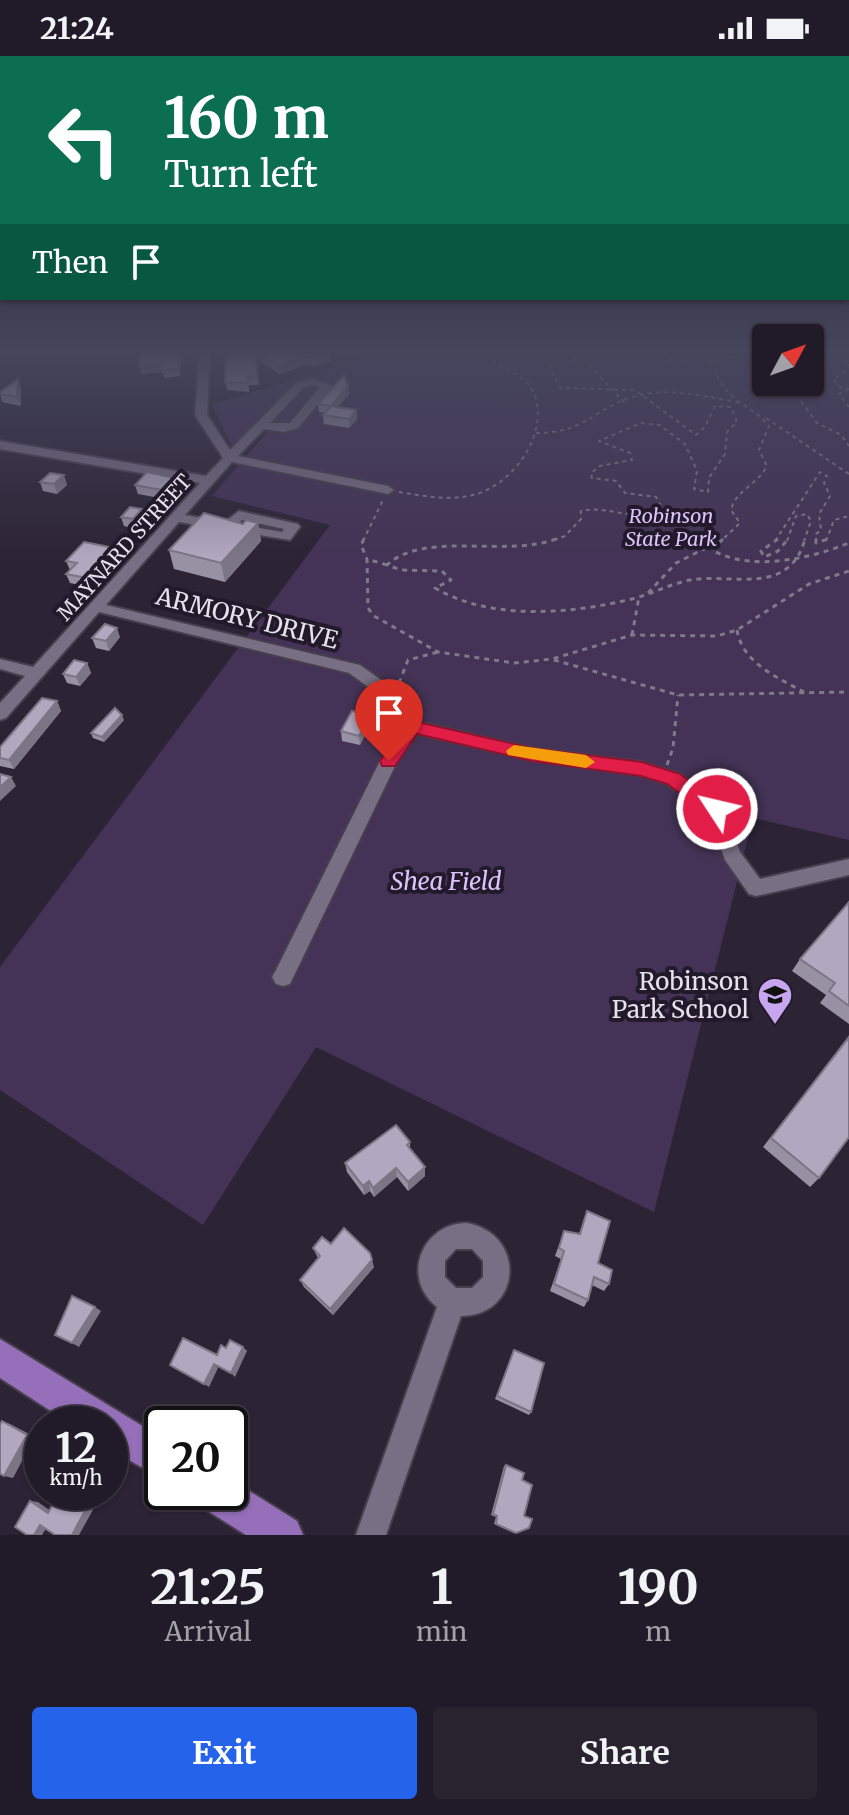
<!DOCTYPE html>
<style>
body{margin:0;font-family:Merriweather,serif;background:#292330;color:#f1f3f6;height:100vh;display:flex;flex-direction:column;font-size:30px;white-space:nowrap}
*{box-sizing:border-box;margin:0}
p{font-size:26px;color:#a2a1a8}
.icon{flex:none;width:44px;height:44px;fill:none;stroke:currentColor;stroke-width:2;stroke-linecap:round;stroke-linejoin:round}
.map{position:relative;height:1479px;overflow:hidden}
.side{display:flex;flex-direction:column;background:#211a28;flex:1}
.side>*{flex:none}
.banner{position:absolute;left:0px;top:0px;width:850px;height:244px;box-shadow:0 2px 6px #0004,0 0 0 2px #3e3845;background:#0b6e4f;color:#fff;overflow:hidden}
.needle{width:52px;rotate:49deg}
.fabs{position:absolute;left:752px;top:268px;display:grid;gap:16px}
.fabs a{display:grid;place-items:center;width:72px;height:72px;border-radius:8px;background:#211a28;box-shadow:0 2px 6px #0004,0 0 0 2px #3e3845;font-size:40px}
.speed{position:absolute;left:24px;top:1350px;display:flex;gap:16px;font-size:40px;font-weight:700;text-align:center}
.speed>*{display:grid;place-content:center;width:104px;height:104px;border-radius:50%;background:#211a28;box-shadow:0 2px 6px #0004,0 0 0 2px #3e3845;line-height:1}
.speed small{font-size:20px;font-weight:400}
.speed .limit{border:4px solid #111;border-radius:12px;background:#fff;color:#111}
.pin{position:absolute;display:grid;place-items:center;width:68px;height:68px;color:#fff;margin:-82px -34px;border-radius:50% 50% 50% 0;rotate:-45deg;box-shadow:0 0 8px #0007}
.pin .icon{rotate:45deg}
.me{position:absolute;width:88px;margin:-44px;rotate:305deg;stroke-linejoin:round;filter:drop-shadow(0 0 6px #0008)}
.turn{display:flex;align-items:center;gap:28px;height:168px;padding:0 32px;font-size:36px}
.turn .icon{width:104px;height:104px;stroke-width:2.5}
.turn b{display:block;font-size:56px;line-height:68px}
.then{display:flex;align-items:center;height:76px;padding:0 32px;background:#0003;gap:16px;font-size:30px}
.eta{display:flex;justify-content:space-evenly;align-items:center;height:136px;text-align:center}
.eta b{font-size:48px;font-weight:700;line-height:56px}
.cta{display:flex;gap:16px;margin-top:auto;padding:16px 32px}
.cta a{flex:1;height:92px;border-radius:8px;background:#2563eb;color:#fff;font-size:32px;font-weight:700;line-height:92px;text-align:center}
.cta a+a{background:#292330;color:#f1f3f6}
.status{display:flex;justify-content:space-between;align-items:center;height:56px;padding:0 40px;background:#211a28;direction:ltr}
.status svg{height:22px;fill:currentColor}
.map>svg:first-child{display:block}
</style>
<div class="status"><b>21:24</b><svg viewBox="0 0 49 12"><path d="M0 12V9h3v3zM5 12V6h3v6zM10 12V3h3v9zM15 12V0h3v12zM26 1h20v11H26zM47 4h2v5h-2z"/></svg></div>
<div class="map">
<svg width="849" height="1479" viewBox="0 0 849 1479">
<rect width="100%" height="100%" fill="#2c2335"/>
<!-- green -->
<path fill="#443356" d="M385,294H766V326H810V294H849V784L753,762L654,1156L316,991L203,1169L0,1034V911L330,469L212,440L270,373L262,369L233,393L212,349Z"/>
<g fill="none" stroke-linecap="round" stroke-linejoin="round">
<defs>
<path id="minor" d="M200,294H210L207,359L230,394L296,327L312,323L333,330L298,372L284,376L264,373L238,400L388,430L394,434L388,438L232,406L185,459L225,466L239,455L298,468L300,471L290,484L179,466L106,549L360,609L394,633L419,666L532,692L642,706L679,718L723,748L740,796L760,823L849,803V819L756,840L749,838L725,804L709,757L667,728L641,719L532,704L417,678L396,708L290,928L283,930L276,928L272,921L276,914L380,705L404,671L382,641L349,617L99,556L6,662L0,664V647L25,620L0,613V603L33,611L200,427L0,393V385L206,420L223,402L195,359ZM312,329L320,331L290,367H270L304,331ZM242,464L284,473L282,476L238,468Z
M467,1167C528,1179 521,1260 461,1260L386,1479H356L437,1251C400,1222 422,1167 467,1167ZM456,1193H472L483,1205V1221L472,1232H456L445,1221V1205Z"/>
<path id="major" d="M0,1283L162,1382V1423L110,1393V1368H71L0,1322Z
M230,1423L297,1465L303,1479H246L200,1450L194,1436H230Z"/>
</defs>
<!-- minor casing -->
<use href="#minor" stroke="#473f4e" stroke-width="4"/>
<!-- major casing -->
<use href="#major" stroke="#473f4e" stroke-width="4"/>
<!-- path-far1 -->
<path stroke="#817989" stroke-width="2" stroke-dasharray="4 4" stroke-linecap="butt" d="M542,294L560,332L635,334L696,379L705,371L715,350L731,351L737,366L727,376L725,398L709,422L708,436L694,433L697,415L685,388L659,369L641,367L599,385L630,397L632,404L600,410L591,417L592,422L616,425L625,437L656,441L662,452C636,469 609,448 581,455V463L565,480L551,485
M573,294L574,303L584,309L606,294
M623,294L637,300L641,297L637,294
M665,294C669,302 672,308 682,307L680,300H701L722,294
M699,294C721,312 712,316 724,331C735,347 757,354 769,370L759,394L767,410C758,428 735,435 731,454L740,467L721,485
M728,294L726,300L734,302L742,294
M824,294L811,308L813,316L823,317L836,304L849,305L847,314L833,324L841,332L849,333
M742,298L766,300
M589,309L624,346
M787,326L817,367L841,379L849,390
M849,333L839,338L849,351
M766,362L849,418
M536,377C585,377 592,354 632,341C668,330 706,341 742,347
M399,436C423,440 449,445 473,439C513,429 550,378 534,337C525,316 499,314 486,298L488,294
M363,485L384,442
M775,485L820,416L827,420L824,427L830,440L819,458L821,474L816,478V485
M787,485L796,460L807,458L811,465L804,485
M826,485L834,464L849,460"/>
<!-- path -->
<path stroke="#817989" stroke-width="3" stroke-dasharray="5 5" stroke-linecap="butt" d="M364,483L361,489L367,503
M556,483C507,502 424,474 387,509L401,514L442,515L451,524L435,532C491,565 570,558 632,543C652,538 670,528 690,524C733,517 789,541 805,483
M723,483L712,494C751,516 809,503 849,487
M778,483L761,495L764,501L778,495L788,483
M816,483V487L828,483
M387,509L367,503L368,552L374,560L438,596L514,607L552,603L632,579L717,580L737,574L809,528L849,515
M648,537L676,507L714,488
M737,574C743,609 780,622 807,638
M632,579L639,541
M554,604L678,639L849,636
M399,627L408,604L438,596
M667,709L673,692L678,639"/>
<!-- minor -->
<use href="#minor" fill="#796f84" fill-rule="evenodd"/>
<!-- major -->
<use href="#major" fill="#956fb9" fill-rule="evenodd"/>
</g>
<!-- wall -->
<path fill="#9890a3" d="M141,294H181L180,320L165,322L162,316L141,318Z
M256,294L259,329H249V336L227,334L225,326Z
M256,295L331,297V305L316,311L309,308L279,318L257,303Z
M18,323L21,332V350L2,346L0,336Z
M349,338L338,351L356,354L357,363L349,372L324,368L323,359L325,357L319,356L318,348Z
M40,426L67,429L57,438L43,435Z
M135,429L176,431L165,443L138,438Z
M142,453L145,463L136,473L124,470L121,461Z
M258,467L261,485L225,526L174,513L169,494L243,468Z
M117,501L90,531L70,527L66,518L70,514L66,505Z
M120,581L109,595L96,592L92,582Z
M87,607L91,617L80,630L67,627L63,618Z
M57,645L61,655L14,713L0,710V691Z
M370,659V669L360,689L342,685L341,675Z
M124,664L104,686L93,682L91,677Z
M849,846V968L820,947L826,939L792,915L800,903Z
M849,980L819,1122L810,1131L763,1091Z
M410,1086V1094L425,1120L408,1135L397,1121L374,1141L370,1135L364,1139L347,1116L345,1107Z
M587,1155L598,1207L609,1228L604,1235L592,1229L588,1244L584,1251L550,1235L561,1203L555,1200L564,1175L579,1178Z
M331,1188L374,1211L333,1259L304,1231L300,1224L318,1202L313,1192Z
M514,1294L531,1356L529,1359L495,1343Z
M506,1409L522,1424L524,1460L529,1472L514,1477L494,1468L496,1461L491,1459L504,1410Z"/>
<!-- shaded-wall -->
<path fill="#7c7585" d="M179,294H181L180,320L179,312Z
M331,297V305L316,311L315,304Z
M308,300L309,308L279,318L278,310Z
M161,308L162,316L141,318L139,310Z
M18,323L21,332V350L17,341Z
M348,330L349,338L332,358L331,350Z
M356,354L357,363L349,372V363Z
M64,419L67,429L57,438L54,428Z
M174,422L176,431L165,443L162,434Z
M142,453L145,463L136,473L133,463Z
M258,467L261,485L225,526L221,507Z
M114,492L117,501L90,531L87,522Z
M117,572L120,581L109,595L106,585Z
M87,607L91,617L80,630L76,621Z
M57,645L61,655L14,713L9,704Z
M122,659L124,664L104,686L102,681Z
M370,659V669L360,689L359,680Z
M11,721L16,730L0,745V731Z
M425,1111V1120L408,1135V1126Z
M396,1112L397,1121L374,1141L373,1132Z
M369,1125L370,1135L364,1139L363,1130Z
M372,1204L374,1211L333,1259L330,1253Z
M95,1251L101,1255L79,1291L72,1287Z
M243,1291L247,1295L235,1321L231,1317Z
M214,1308L218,1312L209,1331L204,1328Z
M2,1365L10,1368L35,1381L13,1422L4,1420Z
M64,1436H69L94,1452L79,1479H72Z
M30,1445L38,1446L55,1458L48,1457Z
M40,1469H48L42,1479H34Z"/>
<!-- building -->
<path fill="#b1a7be" stroke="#7c7585" stroke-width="2" d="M141,294H179V312L163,314L161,308L139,310Z
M226,294H256L257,320L247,321L248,327L225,326Z
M257,294H325L331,297L315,304L308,300L278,310L256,295Z
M344,319L348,330L331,350L318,348Z
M18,323L17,341L0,338V336Z
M331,350L356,354L349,363L323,359Z
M147,416L174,422L162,434L135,429Z
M50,417L64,419L54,428L40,426Z
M130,451L142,453L133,463L121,461Z
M204,457L243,468L246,464L258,467L221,507L169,494Z
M84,486L114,492L87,522L66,518L77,507L66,505Z
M105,568L117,572L106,585L92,582Z
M74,604L87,607L76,621L63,618Z
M42,642L57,645L9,704L0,702V691Z
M115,652L122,659L102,681L91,677Z
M352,655L370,659L359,680L341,675Z
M0,718L11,721L0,731Z
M849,846V950L829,935L835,927L800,903Z
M849,981V1081L819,1122L771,1082Z
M396,1069L410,1086L407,1089L425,1111L408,1126L396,1112L373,1132L369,1125L363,1130L345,1107Z
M587,1155L610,1165L598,1207L612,1214L609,1228L594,1221L588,1244L554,1228L564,1195L559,1192L564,1175L580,1178Z
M344,1172L370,1197L372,1204L330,1253L300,1224L320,1200L313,1192L322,1181L331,1188Z
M72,1240L95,1251L72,1287L55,1279Z
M183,1282L217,1299L221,1289L226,1292L230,1284L243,1291L231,1317L214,1308L204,1328L170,1309Z
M514,1294L544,1307L531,1356L497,1340Z
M2,1365L27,1379L4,1420L0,1418V1369Z
M506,1409L524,1417L522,1424L532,1429L524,1460L532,1463L529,1472L516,1477L496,1468L497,1460L493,1458Z
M59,1436H64L87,1451L72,1479H55L40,1469L34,1479H27L15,1471L30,1445L48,1457Z"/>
<!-- sky -->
<linearGradient id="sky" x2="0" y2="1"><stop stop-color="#18131d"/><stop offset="0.59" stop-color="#45455c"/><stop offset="1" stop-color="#45455c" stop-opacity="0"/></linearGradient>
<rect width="849" height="501" fill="url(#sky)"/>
<!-- route -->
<path fill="#e11d48" stroke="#92132f" stroke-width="2" d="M413,665L532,692L642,706L680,718L726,753L717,760L710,758L667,728L641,720L532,705L417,678L395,710H382L380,705L407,666Z"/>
<!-- slow -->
<path fill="#f59e0b" d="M514,689L586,699L595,706L586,712L508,699L506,695Z"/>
<!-- icons -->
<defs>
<symbol id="school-pin" viewBox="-11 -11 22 30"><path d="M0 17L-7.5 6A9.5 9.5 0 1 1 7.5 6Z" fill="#c8a6ef" stroke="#221a2b"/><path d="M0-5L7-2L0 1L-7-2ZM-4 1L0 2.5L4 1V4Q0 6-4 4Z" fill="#111"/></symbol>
</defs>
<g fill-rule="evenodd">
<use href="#school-pin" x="755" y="919" width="40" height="54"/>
</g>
<g text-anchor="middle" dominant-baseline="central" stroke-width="8" stroke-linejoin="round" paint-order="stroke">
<!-- far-park labels -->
<g font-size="20" font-style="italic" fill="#ddc3fc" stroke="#221a2b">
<text x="671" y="459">Robinson<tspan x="671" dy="23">State Park</tspan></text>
</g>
<!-- far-street labels -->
<g font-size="20" fill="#e7e1ed" stroke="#221a2b">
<text transform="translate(124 491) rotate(-48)">MAYNARD STREET</text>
</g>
<!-- street labels -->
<g font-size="24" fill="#e7e1ed" stroke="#221a2b">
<text transform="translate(247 562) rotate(14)">ARMORY DRIVE</text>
</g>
<!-- park labels -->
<g font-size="24" font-style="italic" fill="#ddc3fc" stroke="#221a2b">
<text x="446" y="825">Shea Field</text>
</g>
<!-- poi labels -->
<g font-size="24" fill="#e7e1ed" stroke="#221a2b" text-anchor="end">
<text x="749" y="925">Robinson<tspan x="749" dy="28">Park School</tspan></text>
</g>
</g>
</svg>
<div class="fabs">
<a><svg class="needle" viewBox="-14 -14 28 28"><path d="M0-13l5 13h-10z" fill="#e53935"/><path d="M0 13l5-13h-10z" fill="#a2a1a8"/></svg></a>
</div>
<div class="speed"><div>12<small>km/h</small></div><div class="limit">20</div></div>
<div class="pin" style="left:389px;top:705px;background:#d93025"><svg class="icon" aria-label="arrive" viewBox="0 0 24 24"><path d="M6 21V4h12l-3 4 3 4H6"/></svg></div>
<svg class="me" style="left:717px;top:753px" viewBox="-20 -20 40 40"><circle r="17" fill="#e11d48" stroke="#fff" stroke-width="3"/><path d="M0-11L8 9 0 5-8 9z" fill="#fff"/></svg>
<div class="banner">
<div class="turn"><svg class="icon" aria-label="left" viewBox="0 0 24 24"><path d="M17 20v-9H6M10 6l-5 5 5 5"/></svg><div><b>160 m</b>Turn left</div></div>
<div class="then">Then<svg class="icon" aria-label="arrive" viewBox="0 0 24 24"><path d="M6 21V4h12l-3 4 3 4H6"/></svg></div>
</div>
</div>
<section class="side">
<div class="eta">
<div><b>21:25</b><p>Arrival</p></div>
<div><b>1</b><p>min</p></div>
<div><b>190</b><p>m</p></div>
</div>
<div class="cta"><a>Exit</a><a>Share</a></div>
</section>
